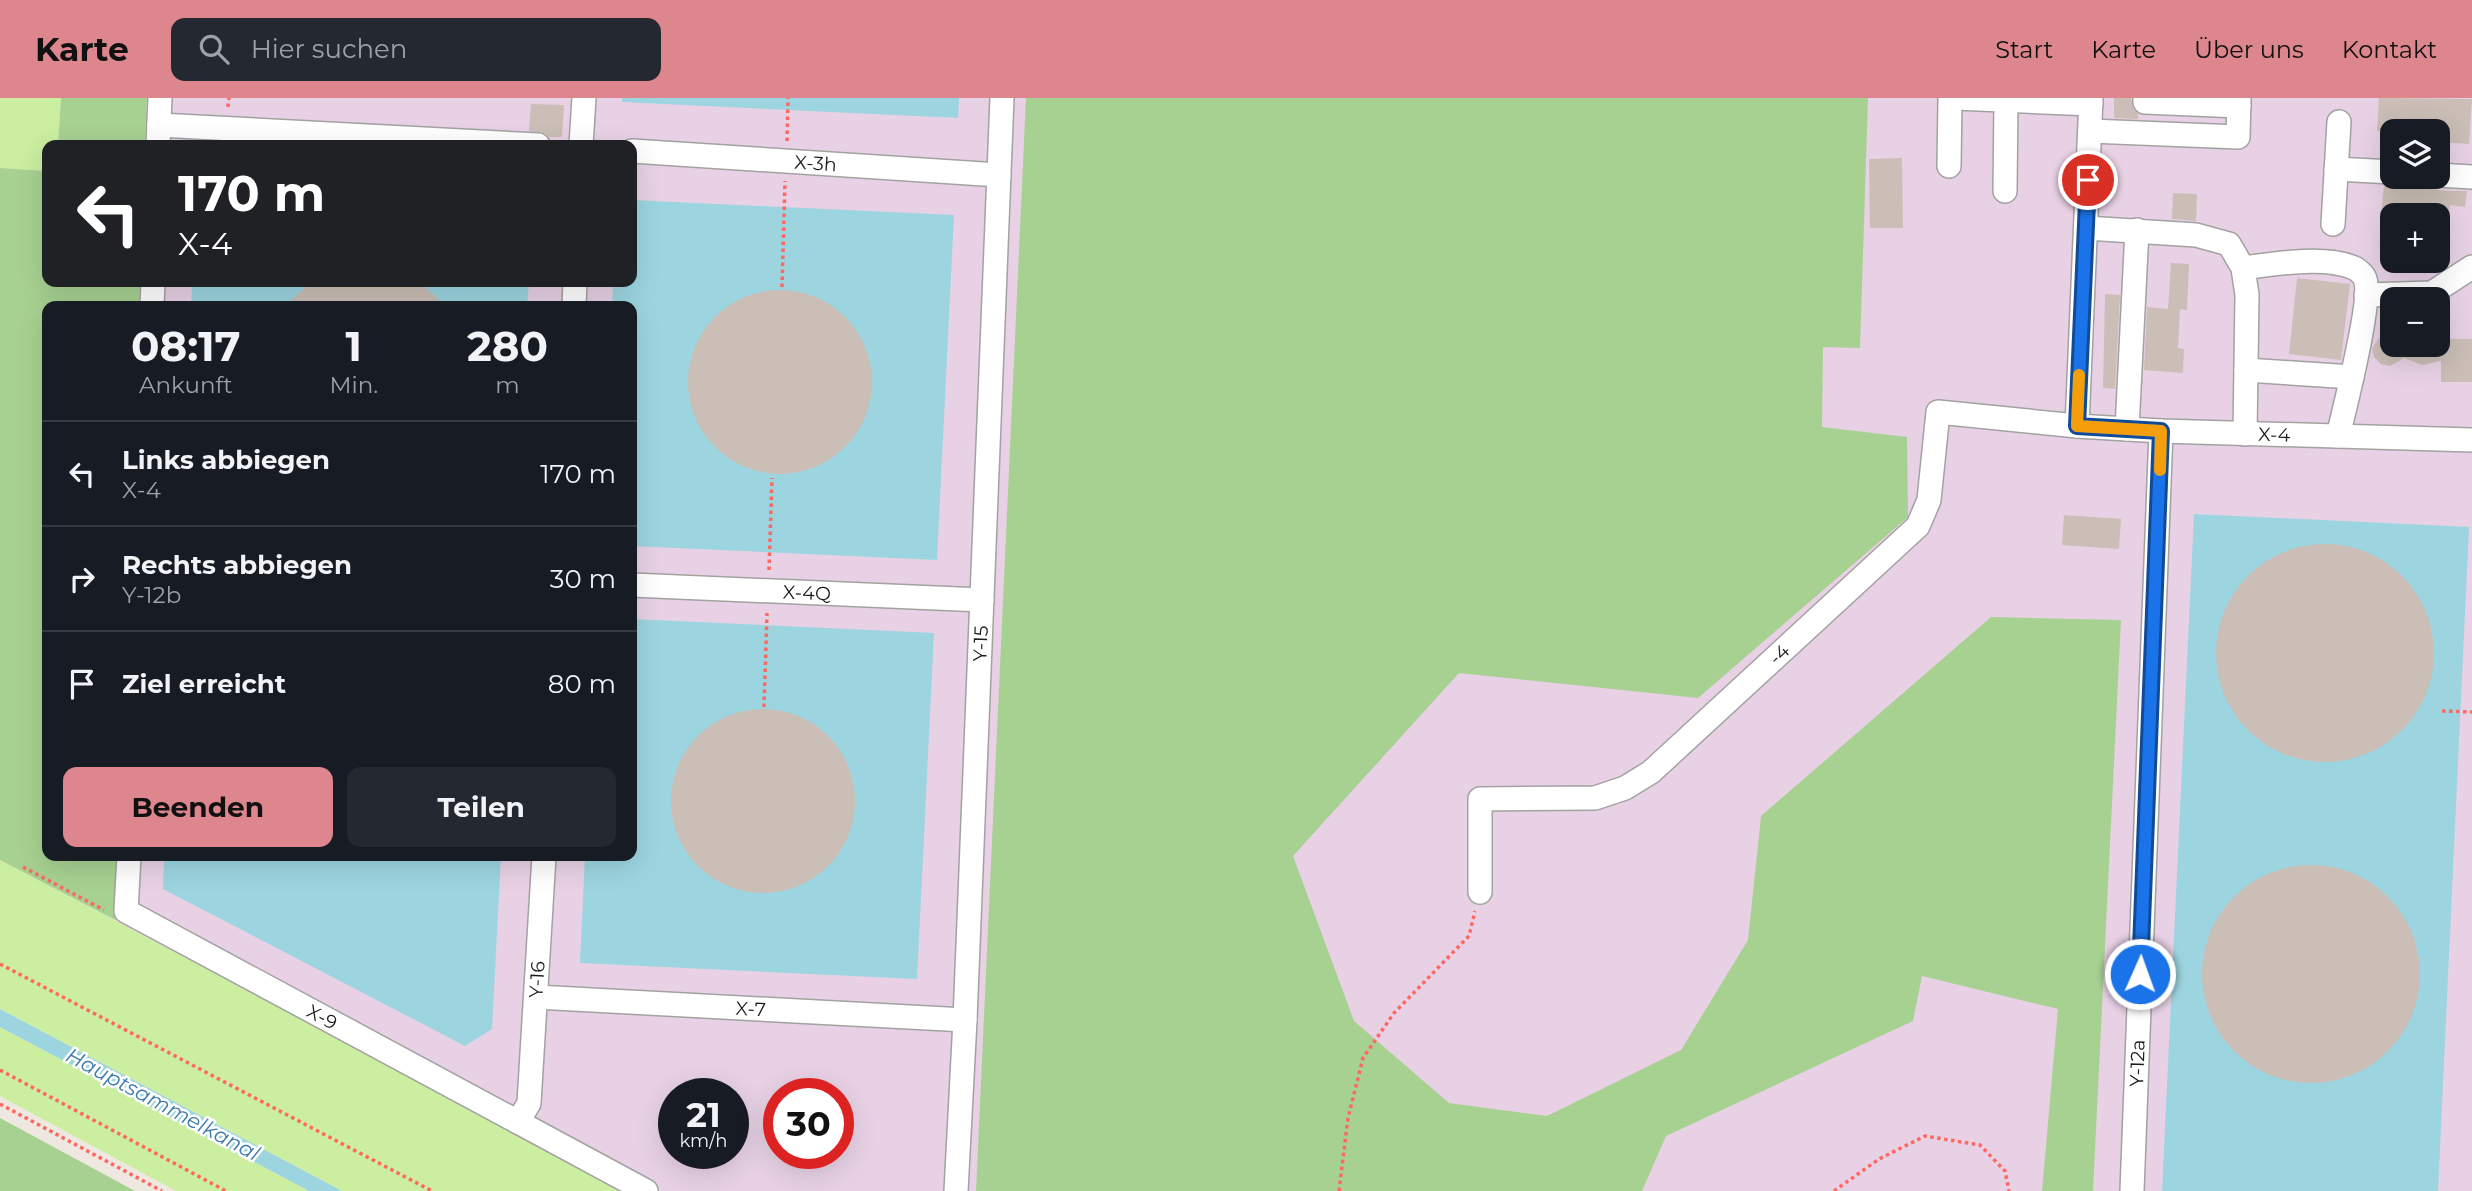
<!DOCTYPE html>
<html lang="de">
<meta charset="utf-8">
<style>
body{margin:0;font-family:Montserrat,sans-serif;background:#242831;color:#f1f3f6;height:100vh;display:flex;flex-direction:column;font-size:26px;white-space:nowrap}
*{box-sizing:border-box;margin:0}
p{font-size:23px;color:#9ea1a6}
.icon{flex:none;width:38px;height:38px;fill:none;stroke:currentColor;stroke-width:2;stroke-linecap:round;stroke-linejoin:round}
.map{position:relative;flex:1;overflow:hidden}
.drawer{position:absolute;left:42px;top:203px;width:595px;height:560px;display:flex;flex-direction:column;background:#171b24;border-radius:14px;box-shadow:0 7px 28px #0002}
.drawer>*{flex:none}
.hud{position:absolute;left:42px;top:42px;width:595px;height:147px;border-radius:14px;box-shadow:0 7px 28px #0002;background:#202124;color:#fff;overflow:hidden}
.buttons{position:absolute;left:2380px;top:21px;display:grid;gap:14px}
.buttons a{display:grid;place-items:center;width:70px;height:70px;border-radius:14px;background:#171b24;box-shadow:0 7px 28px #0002;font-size:35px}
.speed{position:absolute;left:658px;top:980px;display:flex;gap:14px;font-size:35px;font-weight:700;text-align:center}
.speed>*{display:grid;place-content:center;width:91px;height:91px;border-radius:50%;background:#171b24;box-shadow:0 7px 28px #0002;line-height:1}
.speed small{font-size:18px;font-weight:400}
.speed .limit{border:10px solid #d22;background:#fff;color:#111}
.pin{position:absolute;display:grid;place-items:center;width:60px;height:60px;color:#fff;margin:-30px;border:4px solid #fff;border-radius:50%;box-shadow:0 2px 7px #0007}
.me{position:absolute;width:77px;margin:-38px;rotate:2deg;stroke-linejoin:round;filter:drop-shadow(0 0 5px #0008)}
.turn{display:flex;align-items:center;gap:24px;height:147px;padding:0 21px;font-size:32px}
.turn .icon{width:91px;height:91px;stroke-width:2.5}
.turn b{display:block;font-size:49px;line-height:60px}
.eta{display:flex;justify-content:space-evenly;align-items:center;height:119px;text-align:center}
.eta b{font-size:42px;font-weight:700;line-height:49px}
.primary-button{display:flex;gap:14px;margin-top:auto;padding:14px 21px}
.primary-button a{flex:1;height:80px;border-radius:14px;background:#de868d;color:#111;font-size:28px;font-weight:700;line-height:80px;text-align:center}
.primary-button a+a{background:#242831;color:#f1f3f6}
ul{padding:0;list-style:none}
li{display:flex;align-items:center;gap:21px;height:105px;padding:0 21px;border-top:2px solid #363941}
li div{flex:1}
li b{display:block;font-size:26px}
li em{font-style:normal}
header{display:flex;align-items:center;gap:42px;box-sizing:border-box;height:98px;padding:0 35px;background:#de868d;color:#111}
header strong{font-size:33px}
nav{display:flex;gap:38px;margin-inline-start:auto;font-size:24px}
.search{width:490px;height:63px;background:#242831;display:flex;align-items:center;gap:18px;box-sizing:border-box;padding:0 24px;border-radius:14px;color:#9ea1a6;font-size:26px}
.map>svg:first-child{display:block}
</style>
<header>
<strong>Karte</strong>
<div class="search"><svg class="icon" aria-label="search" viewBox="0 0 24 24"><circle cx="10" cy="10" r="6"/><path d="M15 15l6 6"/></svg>Hier suchen</div>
<nav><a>Start</a><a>Karte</a><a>Über uns</a><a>Kontakt</a></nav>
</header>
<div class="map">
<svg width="2472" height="1093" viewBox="0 0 2472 1093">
<rect width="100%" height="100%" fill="#eee8e0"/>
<!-- industrial -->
<path fill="#e8d1e5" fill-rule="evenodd" d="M147,0H2472V1093H628L115,822L118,758H632V208H139L140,184H632V47H145ZM2392,33H2438V79H2392ZM2392,117H2438V163H2392ZM2392,201H2438V247H2392ZM674,996H733V1055H674ZM779,996H838V1055H779Z"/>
<!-- grass -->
<path fill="#cbeea0" d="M0,0H61L58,47H47V73L0,70Z
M0,762L628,1093H342L0,911Z
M0,929L309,1093H176L0,998Z"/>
<!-- forest -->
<path fill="#a7d191" d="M61,0H147L145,47H58Z
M1026,0H1868L1860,250L1823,249L1822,329L1907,339L1908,419L1698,600L1459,575L1293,758L1354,923L1449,1005L1547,1018L1681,952L1748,842L1761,718L1991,519L2121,522L2093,1093H2042L2058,911L1922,878L1913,923L1666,1038L1642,1093H976Z
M0,70L47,73V184H140L139,208H47V758H118L115,822L0,762Z
M0,1020L135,1093H0Z"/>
<!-- water -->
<path fill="#9cd5e0" d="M622,0H959L958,20L622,4Z
M632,102L954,117L937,462L632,448V208H612L613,184H632Z
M192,184H529L527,208H191Z
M2194,416L2469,429L2438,1093H2162Z
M632,521L934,535L917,881L580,865L585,758H632Z
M164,758H501L492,931L465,948L163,791Z
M0,911L327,1085L342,1093H309L0,929Z"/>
<!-- building -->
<path fill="#cabeb6" d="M2114,0H2131L2133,10L2138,16V21L2114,20Z
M2379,0L2472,1L2469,46L2438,44V33H2377Z
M531,6L564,7L562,39H549L545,35L529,33Z
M1902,60L1903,130H1870L1869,61Z
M2398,87L2447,93H2467L2465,109L2450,107L2449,117H2381L2384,88Z
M2173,95L2197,96L2196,123L2172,121Z
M2171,165L2189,166L2187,212L2180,211L2178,250L2184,251L2183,275L2144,272L2147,209L2168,211Z
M2297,180L2350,186L2341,262L2289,256Z
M311,184H419L446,208H285Z
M688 284a92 92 0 1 1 184 0a92 92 0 1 1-184 0Z
M2105,196L2120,197L2115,291L2103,290Z
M2392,231V247H2442V241H2472V284H2441V263L2422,267L2404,260L2390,268L2381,266L2374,259L2372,251L2378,241Z
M2064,417L2121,421L2119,451L2062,447Z
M2216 555a109 109 0 1 1 218 0a109 109 0 1 1-218 0Z
M671 703a92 92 0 1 1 184 0a92 92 0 1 1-184 0Z
M2202 876a109 109 0 1 1 218 0a109 109 0 1 1-218 0Z"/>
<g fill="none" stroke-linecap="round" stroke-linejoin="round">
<defs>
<g id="minor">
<path d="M1956,0L2091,6"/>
<path d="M2145,0V4L2239,8"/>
<path d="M159,27L538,47"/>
<path d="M2090,33L2238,39L2239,0"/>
<path d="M158,47L160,0"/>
<path d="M581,47L584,0"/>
<path id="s1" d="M632,53L999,77"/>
<path d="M1949,68L1950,0"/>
<path d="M2336,71L2392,74"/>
<path d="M2438,77L2472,79"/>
<path d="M2005,93L2006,2"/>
<path d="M2333,126L2339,24"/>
<path d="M2086,130L2196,137L2229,146L2243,170L2247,197L2245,336"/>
<path d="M2243,170C2272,166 2326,157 2354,170C2357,171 2364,177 2365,181C2373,199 2344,313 2338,338"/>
<path d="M2366,197L2432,195L2472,169"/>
<path d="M152,208L153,184"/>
<path d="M574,208L575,184"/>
<path d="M2246,272L2352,279"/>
<path d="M2077,328L2091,0"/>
<path d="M2127,331L2137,132"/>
<path id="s2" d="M632,487L982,502"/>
<path id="s3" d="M129,758L126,813L518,1024L529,1005L544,758"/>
<path id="s4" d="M1480,794V701L1595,700L1625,690L1651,674L1918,428L1929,402L1938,314L2077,328L2161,333L2472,342"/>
<path id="s5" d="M536,899L965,922"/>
<path d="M518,1024L646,1093"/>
<path id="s6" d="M956,1093L965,922L1002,0"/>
<path id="s7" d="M2132,1093L2161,333"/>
</g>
</defs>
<!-- minor casing -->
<use href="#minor" stroke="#a2a2a2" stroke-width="26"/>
<!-- path -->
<path stroke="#ff6760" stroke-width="3.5" stroke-dasharray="3.5 3.5" stroke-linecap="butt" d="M228,9L229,0
M787,43L788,0
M782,189L785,83
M769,472L772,380
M764,609L767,515
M2442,613L2472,614
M23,769L104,812
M0,866L432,1093
M0,972L226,1093
M0,1006L162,1093
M1339,1093L1348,1020L1363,960L1394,915L1469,838L1475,813
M1834,1093L1879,1061L1925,1038L1980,1047L2005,1073L2009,1093"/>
<!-- minor -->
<use href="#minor" stroke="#fff" stroke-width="23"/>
</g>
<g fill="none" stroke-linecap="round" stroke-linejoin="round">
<defs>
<path id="route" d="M2088,82L2077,328L2161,333L2140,876"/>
</defs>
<!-- route casing -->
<use href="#route" stroke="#114b97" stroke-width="18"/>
<!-- route -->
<use href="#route" stroke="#1a73e8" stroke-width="12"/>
<!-- slow -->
<path stroke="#f59e0b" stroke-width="12" d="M2079,277L2077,328L2161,333L2160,372"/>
</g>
<g text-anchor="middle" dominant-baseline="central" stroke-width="5" stroke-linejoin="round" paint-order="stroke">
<!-- street labels -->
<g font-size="19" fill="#1b1b1b" stroke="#fff">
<text stroke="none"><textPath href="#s1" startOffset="184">X-3h</textPath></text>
<text stroke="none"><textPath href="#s4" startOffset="1087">X-4</textPath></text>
<text stroke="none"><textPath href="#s2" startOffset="175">X-4Q</textPath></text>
<text stroke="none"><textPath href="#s6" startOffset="548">Y-15</textPath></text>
<text stroke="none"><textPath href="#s4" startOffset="444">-4</textPath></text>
<text stroke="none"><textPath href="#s3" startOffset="646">Y-16</textPath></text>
<text stroke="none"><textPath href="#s5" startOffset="215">X-7</textPath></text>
<text stroke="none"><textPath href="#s3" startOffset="278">X-9</textPath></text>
<text stroke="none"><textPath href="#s7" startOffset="128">Y-12a</textPath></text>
</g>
<!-- water labels -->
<g font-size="21" font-style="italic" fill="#3f7aaa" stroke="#fff">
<text transform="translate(163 1006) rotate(28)">Hauptsammelkanal</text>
</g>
</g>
</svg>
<div class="buttons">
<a><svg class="icon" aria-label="layers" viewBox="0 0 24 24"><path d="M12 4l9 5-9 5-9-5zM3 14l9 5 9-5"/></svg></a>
<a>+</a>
<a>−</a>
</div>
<div class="speed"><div>21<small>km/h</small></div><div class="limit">30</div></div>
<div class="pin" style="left:2088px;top:82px;background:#d93025"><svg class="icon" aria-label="arrive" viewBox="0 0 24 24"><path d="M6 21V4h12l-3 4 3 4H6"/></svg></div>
<svg class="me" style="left:2140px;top:876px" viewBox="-20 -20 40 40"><circle r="17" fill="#1a73e8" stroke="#fff" stroke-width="3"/><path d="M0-11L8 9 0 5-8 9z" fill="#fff"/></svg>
<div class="hud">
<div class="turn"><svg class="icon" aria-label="left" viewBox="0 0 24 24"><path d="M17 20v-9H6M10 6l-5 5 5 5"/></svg><div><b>170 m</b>X-4</div></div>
</div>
<section class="drawer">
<div class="eta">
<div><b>08:17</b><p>Ankunft</p></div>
<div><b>1</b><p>Min.</p></div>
<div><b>280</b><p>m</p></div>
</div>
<ul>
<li><svg class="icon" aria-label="left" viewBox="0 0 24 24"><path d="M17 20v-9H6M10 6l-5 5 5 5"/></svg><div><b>Links abbiegen</b><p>X-4</p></div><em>170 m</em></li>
<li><svg class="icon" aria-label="right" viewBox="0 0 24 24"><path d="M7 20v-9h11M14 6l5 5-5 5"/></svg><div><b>Rechts abbiegen</b><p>Y-12b</p></div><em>30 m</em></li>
<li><svg class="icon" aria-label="arrive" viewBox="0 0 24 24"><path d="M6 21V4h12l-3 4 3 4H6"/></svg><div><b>Ziel erreicht</b></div><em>80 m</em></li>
</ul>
<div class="primary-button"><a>Beenden</a><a>Teilen</a></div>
</section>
</div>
